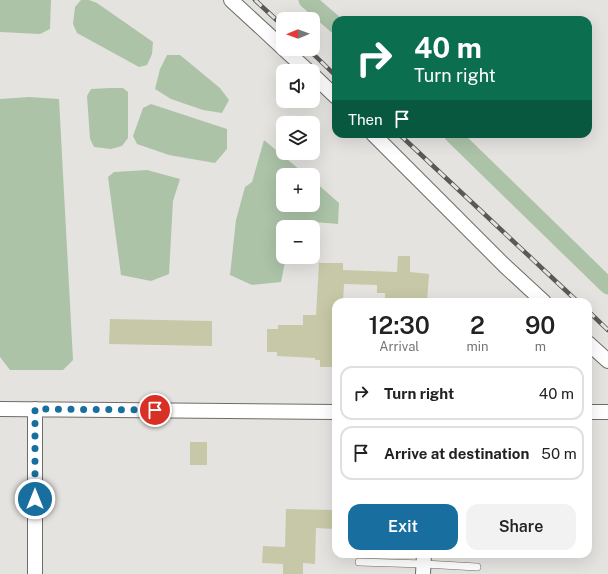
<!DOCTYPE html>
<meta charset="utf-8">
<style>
body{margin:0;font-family:"Public Sans",sans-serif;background:#f2f2f2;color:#222;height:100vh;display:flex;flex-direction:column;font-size:15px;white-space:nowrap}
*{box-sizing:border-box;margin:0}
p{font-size:13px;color:#767676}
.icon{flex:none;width:22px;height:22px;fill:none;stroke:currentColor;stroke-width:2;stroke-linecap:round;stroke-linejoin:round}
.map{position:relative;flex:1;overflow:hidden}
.sheet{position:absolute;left:332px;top:298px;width:260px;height:260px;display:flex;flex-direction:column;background:#fff;border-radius:12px;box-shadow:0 4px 16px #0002}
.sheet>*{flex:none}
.top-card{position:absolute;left:332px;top:16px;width:260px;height:122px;border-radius:12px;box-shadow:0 4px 16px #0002;background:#0b6e4f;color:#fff;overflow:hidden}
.needle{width:26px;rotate:269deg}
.buttons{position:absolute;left:276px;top:12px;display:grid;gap:8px}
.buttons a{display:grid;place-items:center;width:44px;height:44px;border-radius:8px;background:#fff;box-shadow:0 4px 16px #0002;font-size:20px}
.pin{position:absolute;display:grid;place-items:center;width:34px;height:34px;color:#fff;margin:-17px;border:2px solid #fff;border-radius:50%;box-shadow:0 1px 4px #0007}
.me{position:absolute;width:44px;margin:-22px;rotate:0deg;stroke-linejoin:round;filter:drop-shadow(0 0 3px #0008)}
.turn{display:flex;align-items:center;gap:14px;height:84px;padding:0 16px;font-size:18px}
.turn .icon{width:52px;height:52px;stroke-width:2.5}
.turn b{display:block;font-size:28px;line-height:34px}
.then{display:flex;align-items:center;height:38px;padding:0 16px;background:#0003;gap:8px;font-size:15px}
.eta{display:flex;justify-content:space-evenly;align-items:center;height:68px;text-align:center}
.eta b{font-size:24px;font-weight:600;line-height:28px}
.button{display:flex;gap:8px;margin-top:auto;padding:8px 16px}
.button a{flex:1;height:46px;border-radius:12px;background:#186e9e;color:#fff;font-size:16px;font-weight:600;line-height:46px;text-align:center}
.button a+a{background:#f2f2f2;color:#222}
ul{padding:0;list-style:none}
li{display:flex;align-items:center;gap:12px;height:54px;margin:0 8px 6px;padding:0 8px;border:2px solid #e0e0e0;border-radius:12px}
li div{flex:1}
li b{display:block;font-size:15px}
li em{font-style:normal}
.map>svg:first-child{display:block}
</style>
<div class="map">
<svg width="608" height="574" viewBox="0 0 608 574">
<rect width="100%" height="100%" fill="#e5e3e0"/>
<!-- water -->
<path fill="#acc3a8" d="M0,0H51L50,29L40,34L0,32Z
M81,0H89L97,3L153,42L152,54L147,65L139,67L77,33L73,24L75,7Z
M167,55H180L220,88L229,100L222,113L203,110L171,99L155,89L160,69Z
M110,88H123L128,92V138L122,146L111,149L94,147L90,139L87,96L91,89Z
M29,97L59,99L73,360L63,370H10L0,357V99Z
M151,104L227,129V149L215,163L169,155L137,144L133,136L143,108Z
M264,140L306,175H283V205H313V180L339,203L338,224L314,222L294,227H283V257H286L281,282L252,285L230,275L236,220L245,187L252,182Z
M147,170L180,179L173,201L169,274L151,281L121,275L108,177L114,172Z"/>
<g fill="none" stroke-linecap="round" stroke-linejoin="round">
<!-- canal -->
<path stroke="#acc3a8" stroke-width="17" d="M307,0L336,25
M452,134L608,286"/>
</g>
<!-- building -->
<path fill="#c7c8a7" d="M398,256H410V272L429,274L427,302H385V293H377V285L344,284L343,302H336V367H320V360H315V358L277,356V352H267V329H278V325H303V315H316L319,263H343V270L397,272Z
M110,319L212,321V346L109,344Z
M190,442H207V465H190Z
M286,509L334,510V529L316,528L315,564L303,563V574H283V564L262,563L263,546L285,547Z"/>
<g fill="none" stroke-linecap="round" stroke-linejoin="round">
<defs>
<path id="service" d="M359,562L424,564L477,567"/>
<path id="minor" d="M231,0L283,48
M284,49L308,71
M313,75L336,97
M373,134L505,266L544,302
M588,343L608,361
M0,409L336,412
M588,412H608
M35,574V409
M423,574L424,554"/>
</defs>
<!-- service casing -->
<use href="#service" stroke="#6e6c69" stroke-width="8"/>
<!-- minor casing -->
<use href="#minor" stroke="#6e6c69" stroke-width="16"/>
<!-- service -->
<use href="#service" stroke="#fff" stroke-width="7"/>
<!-- minor -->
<use href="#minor" stroke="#fff" stroke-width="14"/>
<defs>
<path id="rail" d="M255,0L283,26
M308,49L336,76
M399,134L578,302
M588,311L608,330"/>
</defs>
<!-- rail casing -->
<use href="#rail" stroke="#5a5957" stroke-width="4.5"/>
<!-- rail -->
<use href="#rail" stroke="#e5e3e0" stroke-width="3" stroke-dasharray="9" stroke-linecap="butt"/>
</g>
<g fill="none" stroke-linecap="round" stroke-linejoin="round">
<!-- route -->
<path stroke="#186e9e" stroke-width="7" stroke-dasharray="0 12.6" d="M35,499V409L155,410"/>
</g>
</svg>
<div class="buttons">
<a><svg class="needle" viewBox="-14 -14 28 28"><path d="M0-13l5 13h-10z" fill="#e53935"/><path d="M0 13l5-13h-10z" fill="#767676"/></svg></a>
<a><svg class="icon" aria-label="sound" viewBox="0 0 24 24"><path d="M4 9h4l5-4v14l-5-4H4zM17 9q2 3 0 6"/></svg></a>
<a><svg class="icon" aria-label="layers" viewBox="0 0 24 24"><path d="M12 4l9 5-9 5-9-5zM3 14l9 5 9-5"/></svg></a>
<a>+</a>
<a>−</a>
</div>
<div class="pin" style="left:155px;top:410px;background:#d93025"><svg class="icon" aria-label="arrive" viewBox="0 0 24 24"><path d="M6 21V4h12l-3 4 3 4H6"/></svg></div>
<svg class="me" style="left:35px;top:499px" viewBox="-20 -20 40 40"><circle r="17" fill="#186e9e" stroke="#fff" stroke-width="3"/><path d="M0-11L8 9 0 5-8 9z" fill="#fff"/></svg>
<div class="top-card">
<div class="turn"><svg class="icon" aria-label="right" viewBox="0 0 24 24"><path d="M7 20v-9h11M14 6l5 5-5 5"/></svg><div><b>40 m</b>Turn right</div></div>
<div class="then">Then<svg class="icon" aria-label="arrive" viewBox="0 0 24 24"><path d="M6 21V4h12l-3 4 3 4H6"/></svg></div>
</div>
<section class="sheet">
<div class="eta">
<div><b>12:30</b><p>Arrival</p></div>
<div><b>2</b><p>min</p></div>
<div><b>90</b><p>m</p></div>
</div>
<ul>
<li><svg class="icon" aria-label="right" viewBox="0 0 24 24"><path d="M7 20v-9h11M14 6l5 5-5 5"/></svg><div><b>Turn right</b></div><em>40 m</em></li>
<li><svg class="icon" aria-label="arrive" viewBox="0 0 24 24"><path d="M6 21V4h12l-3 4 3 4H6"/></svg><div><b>Arrive at destination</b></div><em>50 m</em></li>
</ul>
<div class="button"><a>Exit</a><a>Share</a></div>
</section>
</div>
